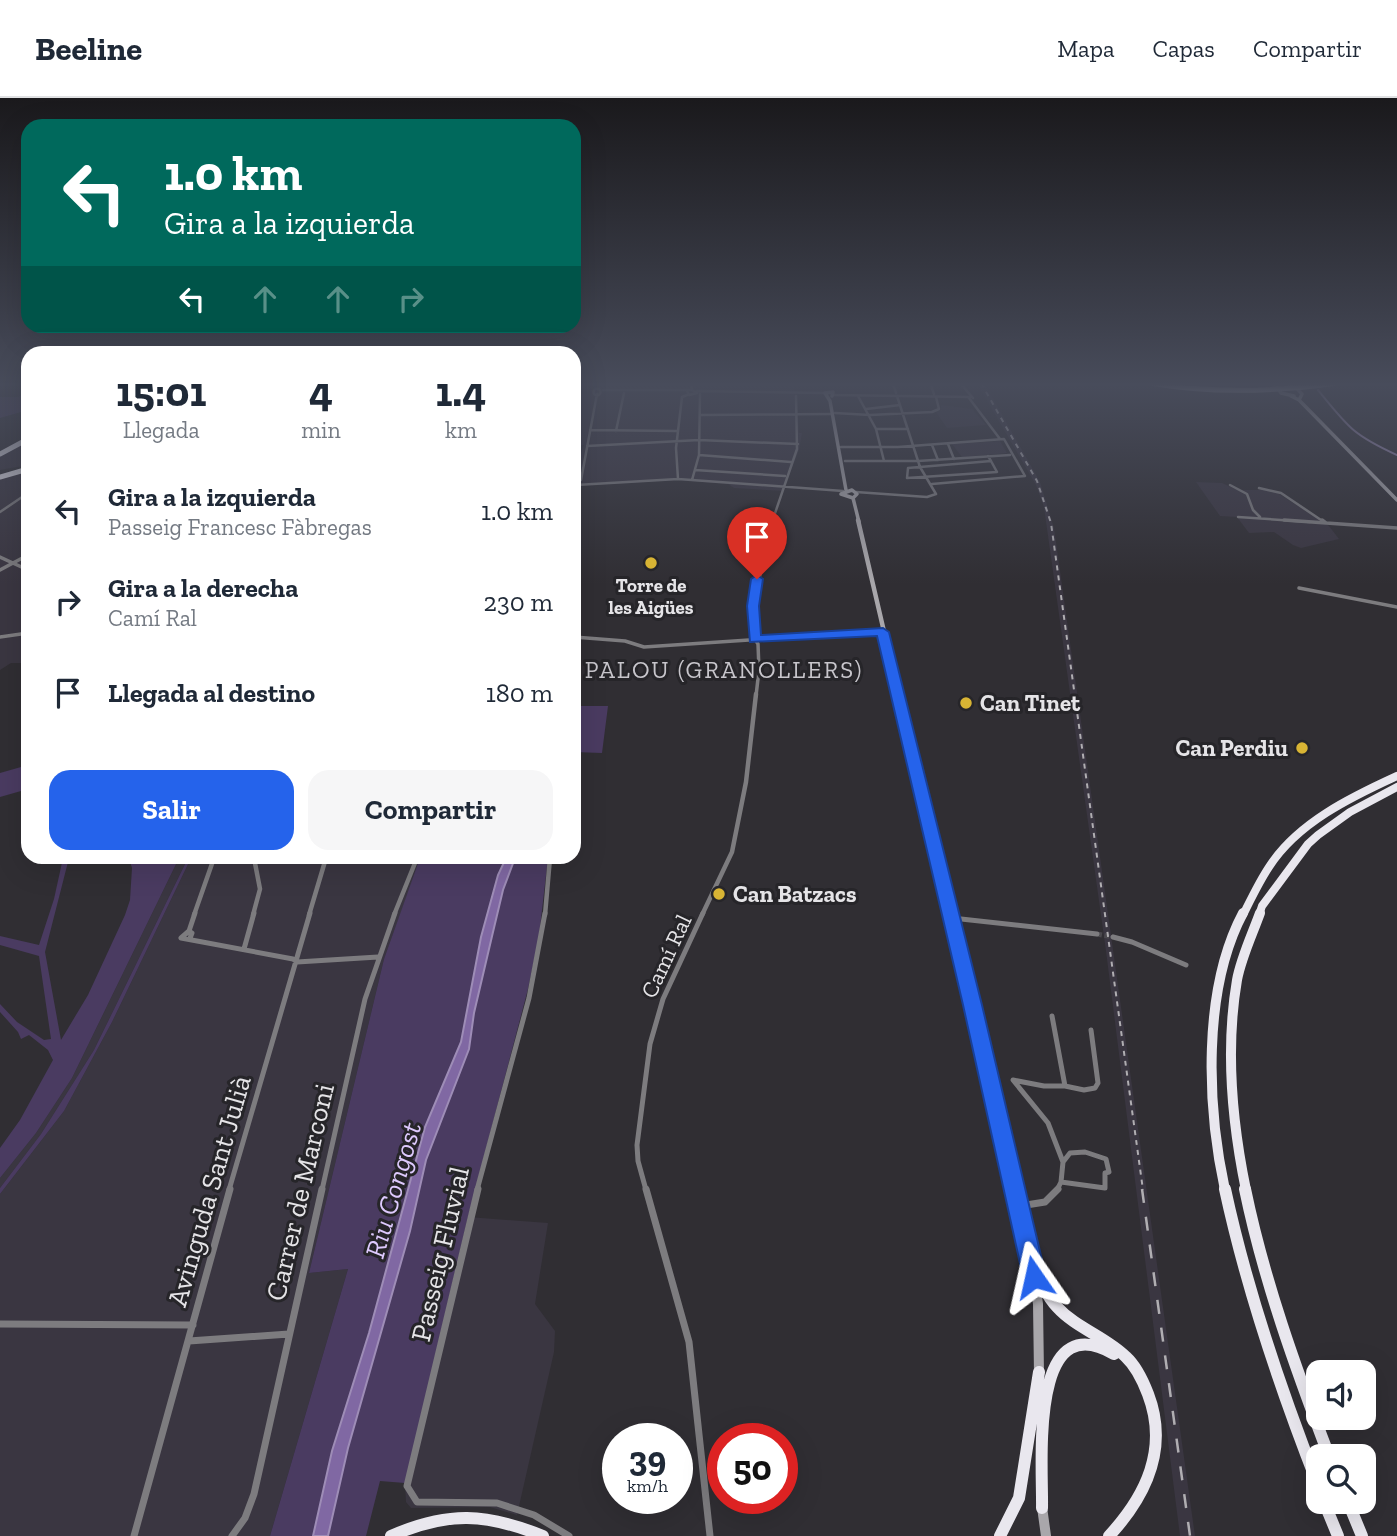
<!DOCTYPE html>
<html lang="es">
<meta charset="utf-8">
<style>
body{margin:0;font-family:"Zilla Slab",serif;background:#f6f6f7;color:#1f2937;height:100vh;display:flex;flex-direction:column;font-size:26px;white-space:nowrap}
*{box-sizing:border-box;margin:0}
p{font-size:23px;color:#747a83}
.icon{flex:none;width:38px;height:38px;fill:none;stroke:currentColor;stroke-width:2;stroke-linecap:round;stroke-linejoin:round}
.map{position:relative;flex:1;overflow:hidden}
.panel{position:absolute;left:21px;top:248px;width:560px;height:518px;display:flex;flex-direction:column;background:#fff;border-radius:21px;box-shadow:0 7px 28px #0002}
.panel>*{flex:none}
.hud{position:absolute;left:21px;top:21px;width:560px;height:214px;border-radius:21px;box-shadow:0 7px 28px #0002;background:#00695c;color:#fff;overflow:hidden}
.tools{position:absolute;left:1306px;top:1262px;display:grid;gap:14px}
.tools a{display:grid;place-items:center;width:70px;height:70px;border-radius:14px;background:#fff;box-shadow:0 7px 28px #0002;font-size:35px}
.speed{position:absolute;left:602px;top:1325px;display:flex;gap:14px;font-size:35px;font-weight:700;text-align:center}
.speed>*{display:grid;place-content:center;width:91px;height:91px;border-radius:50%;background:#fff;box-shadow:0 7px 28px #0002;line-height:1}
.speed small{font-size:18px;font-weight:400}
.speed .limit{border:10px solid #d22;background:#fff;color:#111}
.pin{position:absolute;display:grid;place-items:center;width:60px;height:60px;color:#fff;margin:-72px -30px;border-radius:50% 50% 50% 0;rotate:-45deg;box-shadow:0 0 7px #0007}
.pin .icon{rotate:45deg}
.me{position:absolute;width:77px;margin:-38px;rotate:349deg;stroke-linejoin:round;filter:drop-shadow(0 0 5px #0008)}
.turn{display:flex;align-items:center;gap:24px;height:147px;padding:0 28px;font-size:32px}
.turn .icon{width:91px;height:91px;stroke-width:2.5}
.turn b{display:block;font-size:49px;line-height:60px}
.lanes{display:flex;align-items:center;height:66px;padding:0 28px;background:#0003;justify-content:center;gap:35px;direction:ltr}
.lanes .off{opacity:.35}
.eta{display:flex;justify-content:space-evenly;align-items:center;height:119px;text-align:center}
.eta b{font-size:42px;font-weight:800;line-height:49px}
.button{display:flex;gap:14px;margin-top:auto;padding:14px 28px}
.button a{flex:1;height:80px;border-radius:21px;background:#2563eb;color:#fff;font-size:28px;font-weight:800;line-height:80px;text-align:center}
.button a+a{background:#f6f6f7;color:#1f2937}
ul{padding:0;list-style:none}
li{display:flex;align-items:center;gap:21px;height:91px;padding:0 28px}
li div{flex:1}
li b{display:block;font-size:26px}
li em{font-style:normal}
header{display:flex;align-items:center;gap:42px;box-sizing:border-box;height:98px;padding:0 35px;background:#fff;border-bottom:2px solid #e0e1e3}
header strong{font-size:33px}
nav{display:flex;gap:38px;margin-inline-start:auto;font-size:24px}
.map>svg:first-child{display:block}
</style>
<header>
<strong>Beeline</strong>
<nav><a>Mapa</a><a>Capas</a><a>Compartir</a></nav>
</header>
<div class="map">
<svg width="1397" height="1438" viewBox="0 0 1397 1438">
<rect width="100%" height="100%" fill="#302e33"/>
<!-- built -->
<path fill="#3a3641" d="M600,285H792L797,299L799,335H802L799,352L783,393L734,390L728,386L678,382L574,388V372L584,347H574V296H592L593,292L598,291Z
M977,285H988L990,288H986L1040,384L1054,430L1195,1438H1180L1106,853L1044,409L1036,387Z
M941,307L972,311L986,327L947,330L936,314L941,312Z
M28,341V367L0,372V357Z
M1000,343L1007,355L962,359L952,346Z
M28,374V565H11L0,572V381Z
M1196,384L1222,385L1237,392H1273L1329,428L1339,441L1301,450L1293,447L1274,434L1249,435L1237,419L1220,418Z
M179,760H188L94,952L41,1036L0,1090V1080L36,1035L72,980Z
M191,760H474L426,797L408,795L384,861L309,1175L348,1171L270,1438H0V1096L64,1013L112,924Z
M468,1119L548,1125L535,1206L555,1233L554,1254L517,1417L490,1409L411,1410L406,1404L405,1385Z"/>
<!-- green -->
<path fill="#4a3b61" d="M28,294V312L0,320V299H18Z
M574,608H608L602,655L574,654Z
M28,667V691L0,699V675Z
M63,760H69L45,854L61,942L88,897L125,817L130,802L132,770L129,760H179L72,980L36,1035L0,1080V1050L20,1022L53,962L48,952L29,937L21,941L18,934L0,914V906L17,924L44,942L51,941L39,858L0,847V838L39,847L54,801Z
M188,760H191L112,924L64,1013L0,1096V1090L41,1036L94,952Z
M420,760H506L498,777L481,839L461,944L425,1029L369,1235L332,1354L313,1438H270L348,1171L309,1175L384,861Z
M515,760H548L539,838L528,891L468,1119L405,1385L380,1383L366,1438H328L348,1350L410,1133L426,1062L469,951L474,915L503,792Z"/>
<!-- water -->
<path fill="#8068a3" stroke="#9e8db7" stroke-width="2" d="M506,760H515L503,792L493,834L474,915L469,951L426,1062L410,1133L348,1350L328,1438H313L332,1353L369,1235L425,1029L461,944L481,839L498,777Z"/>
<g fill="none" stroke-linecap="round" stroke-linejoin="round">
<!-- stream -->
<path stroke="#9e8db7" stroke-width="2" d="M1318,292C1348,329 1353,337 1397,357"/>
<!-- street-tunnel -->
<path stroke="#4b494e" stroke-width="5" stroke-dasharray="5 2.5" stroke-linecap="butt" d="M1097,836L1113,839"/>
<!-- street-far4 -->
<path stroke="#7d7c7f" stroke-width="2.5" d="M691,285L692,292
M842,285L854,286
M893,285L896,295
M930,285L934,296
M960,285L973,300
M593.5 294a3.5 3.5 0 1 1 7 0a3.5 3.5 0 1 1-7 0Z
M603,292H692L697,295L689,297L687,293
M697,293L825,295
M834,297L972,299
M858,298L876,331L884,363
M969,300L1000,341
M866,311L900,307
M835,315L870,317L932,314L939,311L936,299
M701,317L832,316
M876,331H908
M590,332L677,333
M616,333L624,295
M948,346L954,361
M932,347L938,362
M587,348L699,342L798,346
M841,349H898L1004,341L1025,378
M699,357L791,364
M988,358L991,363
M845,363H918L1010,357
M991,363L997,374L907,380L908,370Z
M695,372L785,378
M678,381L676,350L682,299L687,297
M581,382L597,296
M692,382L699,357L700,296
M932,386L1025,378
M576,387L678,381L843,393
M1230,387L1247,396L1253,412L1260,419
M1259,390L1281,395L1324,424
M856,394L927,399L936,396L920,369L897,298
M0,414L28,395
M1238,419L1310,424
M772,424L797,351L796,298"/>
<!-- street-far3 -->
<path stroke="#7d7c7f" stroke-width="3.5" d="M1284,422L1397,430
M1322,422L1326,425
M0,459L28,472
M0,472L28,457
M1299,490L1397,509
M0,539L28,535
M574,539L625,543L644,549L883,533
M756,598L759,572L758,546L753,538V508L772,422"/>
<!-- street-far2 -->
<path stroke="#7d7c7f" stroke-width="4.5" d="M194,817L214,760
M253,817L260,791L254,760
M309,817L326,760
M394,817L417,760
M545,817L550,760
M702,817L732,754L746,684L756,596"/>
<!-- street-far1 -->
<path stroke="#7d7c7f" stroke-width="5" d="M952,820L1097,836
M189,833L195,815
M1113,839L1132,844L1186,867
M190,840L192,835L189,833L181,840L293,861L297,864L378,859
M244,851L254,815
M1052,918L1065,988H1044L1013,982L1048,1025L1063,1064
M1065,988L1084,992L1095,990L1098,985L1091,932
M1085,1054L1106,1061L1109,1074L1105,1075V1090L1061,1084L1063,1064L1070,1055Z
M229,1092L310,815
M322,1092L365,901L395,815
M477,1092L529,900L545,815
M646,1092L638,1063L637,1047L650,946L663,901L703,815
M1057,1092L1061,1084"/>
<!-- street -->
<path stroke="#7d7c7f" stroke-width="7" d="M478,1091L407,1388L417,1404L497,1405L534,1417L569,1438
M646,1091L689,1244L710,1438
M1020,1108L1045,1104L1058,1091
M0,1226L193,1227
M189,1243L289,1236
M134,1438L230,1091
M232,1438L245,1420L254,1396L322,1091"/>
<!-- secondary-far4 -->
<path stroke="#a9a7ab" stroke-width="3.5" d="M832,298L833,294L825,295L830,303L846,392
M1291,298L1299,302L1397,402
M1294,298L1281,295L1275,286C1286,284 1295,287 1302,296L1299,302
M852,392L857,396L853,400L841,396Z
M853,400L859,424"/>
<!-- secondary-far3 -->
<path stroke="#a9a7ab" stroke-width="4.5" d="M858,422L899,598"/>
<!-- secondary-far2 -->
<path stroke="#a9a7ab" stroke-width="6" d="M899,596L950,817"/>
<!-- secondary-far1 -->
<path stroke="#a9a7ab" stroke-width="8" d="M950,815L1015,1092"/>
<!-- secondary -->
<path stroke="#a9a7ab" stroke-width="10" d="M1014,1091L1030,1157
M1034,1178L1038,1206L1039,1276
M1042,1409L1046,1438"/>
<!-- highway-far3 -->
<path stroke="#e9e7ee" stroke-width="5" d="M1150,285C1213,296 1274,294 1337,285
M1289,286L1305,285
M0,356L28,341
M0,379L28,371"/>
<!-- highway-far2 -->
<path stroke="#e9e7ee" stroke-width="8" d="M1243,817C1251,801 1259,784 1269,769C1297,725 1351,699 1397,678
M1259,817L1262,808L1308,746L1318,737L1350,714L1397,689"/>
<!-- highway-far1 -->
<path stroke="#e9e7ee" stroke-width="10" d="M1225,1092C1207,1009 1202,892 1243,815
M1246,1092C1232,1024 1225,952 1237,882C1241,860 1252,837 1260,815"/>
<!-- highway -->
<path stroke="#e9e7ee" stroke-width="12" d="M1225,1091C1247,1193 1280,1290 1318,1387
M1245,1091C1264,1183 1296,1271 1329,1358
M1030,1156C1038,1174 1043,1194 1057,1209C1076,1230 1106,1239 1126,1259C1137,1269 1143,1283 1148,1296C1169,1351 1146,1398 1109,1438
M1324,1404L1338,1438
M1348,1404L1362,1438
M1042,1410C1043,1368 1028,1206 1114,1256
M391,1438C448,1413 486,1415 543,1438
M1000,1438L1019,1400L1039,1274"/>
<!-- rail-far1 -->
<path stroke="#b0aeb2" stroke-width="2" stroke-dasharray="5 5" stroke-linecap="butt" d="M981,285L1037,383L1051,425L1143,1092"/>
<!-- rail -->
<path stroke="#b0aeb2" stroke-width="2.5" stroke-dasharray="14 14" stroke-linecap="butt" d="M1142,1091L1190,1438"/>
</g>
<!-- sky -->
<linearGradient id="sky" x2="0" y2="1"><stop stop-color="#1a191c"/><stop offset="0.59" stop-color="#484c5b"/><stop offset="1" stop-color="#484c5b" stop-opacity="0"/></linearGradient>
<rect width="1397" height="486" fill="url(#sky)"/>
<!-- route -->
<path fill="#2563eb" stroke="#184099" stroke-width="2" d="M757,477L763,481L759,508L761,537L883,530L889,534L982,907L1046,1179L1043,1188L1034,1191L1026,1188L1023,1179L963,907L877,538L750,544L747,508L751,481Z"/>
<!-- markers -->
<g fill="#d8b434" stroke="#262529" stroke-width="2.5">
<circle cx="651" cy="465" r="7"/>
<circle cx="966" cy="605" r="7"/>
<circle cx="1302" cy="650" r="7"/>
<circle cx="719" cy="796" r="7"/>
</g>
<g text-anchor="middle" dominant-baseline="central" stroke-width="6" stroke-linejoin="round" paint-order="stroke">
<!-- far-poi labels -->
<g font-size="19" font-weight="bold" fill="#e5e4e7" stroke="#262529">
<text x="651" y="487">Torre de<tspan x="651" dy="22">les Aigües</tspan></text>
</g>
<!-- poi labels -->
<g font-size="23" font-weight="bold" fill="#e5e4e7" stroke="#262529" text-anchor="start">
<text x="980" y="605">Can Tinet</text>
<text x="1288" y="650" text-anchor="end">Can Perdiu</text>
<text x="733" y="796">Can Batzacs</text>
</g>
<!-- street labels -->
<g font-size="23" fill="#e5e4e7" stroke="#262529">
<text transform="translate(666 858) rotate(-65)">Camí Ral</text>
</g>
<!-- neighbourhood labels -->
<g font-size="24" letter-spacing="2" fill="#c8c6cc" stroke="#262529">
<text x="724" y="571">PALOU (GRANOLLERS)</text>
</g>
<!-- near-water labels -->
<g font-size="28" font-style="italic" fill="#ddc9fd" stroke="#262529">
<text transform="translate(393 1092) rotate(-74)">Riu Congost</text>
</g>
<!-- near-street labels -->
<g font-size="28" fill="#e5e4e7" stroke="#262529">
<text transform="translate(209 1093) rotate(-74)">Avinguda Sant Julià</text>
<text transform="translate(300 1094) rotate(-77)">Carrer de Marconi</text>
<text transform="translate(440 1156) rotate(-77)">Passeig Fluvial</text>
</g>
</g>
</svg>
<div class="tools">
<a><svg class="icon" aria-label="sound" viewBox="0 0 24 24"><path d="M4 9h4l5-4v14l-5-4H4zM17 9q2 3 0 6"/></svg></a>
<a><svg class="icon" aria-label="search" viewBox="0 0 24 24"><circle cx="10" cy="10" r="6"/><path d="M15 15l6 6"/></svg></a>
</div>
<div class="speed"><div>39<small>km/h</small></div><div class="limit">50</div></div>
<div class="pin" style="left:757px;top:481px;background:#d93025"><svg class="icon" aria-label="arrive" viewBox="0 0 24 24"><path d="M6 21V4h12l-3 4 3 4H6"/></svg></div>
<svg class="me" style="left:1034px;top:1179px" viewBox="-20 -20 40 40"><path d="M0-17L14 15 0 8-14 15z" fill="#2563eb" stroke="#fff" stroke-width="4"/></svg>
<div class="hud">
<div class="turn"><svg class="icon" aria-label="left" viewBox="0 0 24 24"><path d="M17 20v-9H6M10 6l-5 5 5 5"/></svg><div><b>1.0 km</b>Gira a la izquierda</div></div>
<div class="lanes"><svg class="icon" aria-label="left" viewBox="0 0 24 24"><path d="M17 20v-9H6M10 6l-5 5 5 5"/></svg><svg class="icon off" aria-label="ahead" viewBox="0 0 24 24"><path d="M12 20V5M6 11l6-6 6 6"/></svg><svg class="icon off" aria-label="ahead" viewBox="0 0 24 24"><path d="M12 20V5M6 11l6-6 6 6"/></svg><svg class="icon off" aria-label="right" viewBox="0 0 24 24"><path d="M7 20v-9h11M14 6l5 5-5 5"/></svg></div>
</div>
<section class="panel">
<div class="eta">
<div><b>15:01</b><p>Llegada</p></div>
<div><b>4</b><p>min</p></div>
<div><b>1.4</b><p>km</p></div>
</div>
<ul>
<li><svg class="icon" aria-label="left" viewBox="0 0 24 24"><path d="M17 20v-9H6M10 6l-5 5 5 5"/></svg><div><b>Gira a la izquierda</b><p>Passeig Francesc Fàbregas</p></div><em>1.0 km</em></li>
<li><svg class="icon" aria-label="right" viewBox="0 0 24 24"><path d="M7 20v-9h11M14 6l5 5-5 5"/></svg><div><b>Gira a la derecha</b><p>Camí Ral</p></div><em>230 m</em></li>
<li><svg class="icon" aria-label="arrive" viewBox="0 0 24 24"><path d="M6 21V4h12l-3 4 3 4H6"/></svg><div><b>Llegada al destino</b></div><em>180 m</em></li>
</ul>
<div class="button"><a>Salir</a><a>Compartir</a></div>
</section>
</div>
